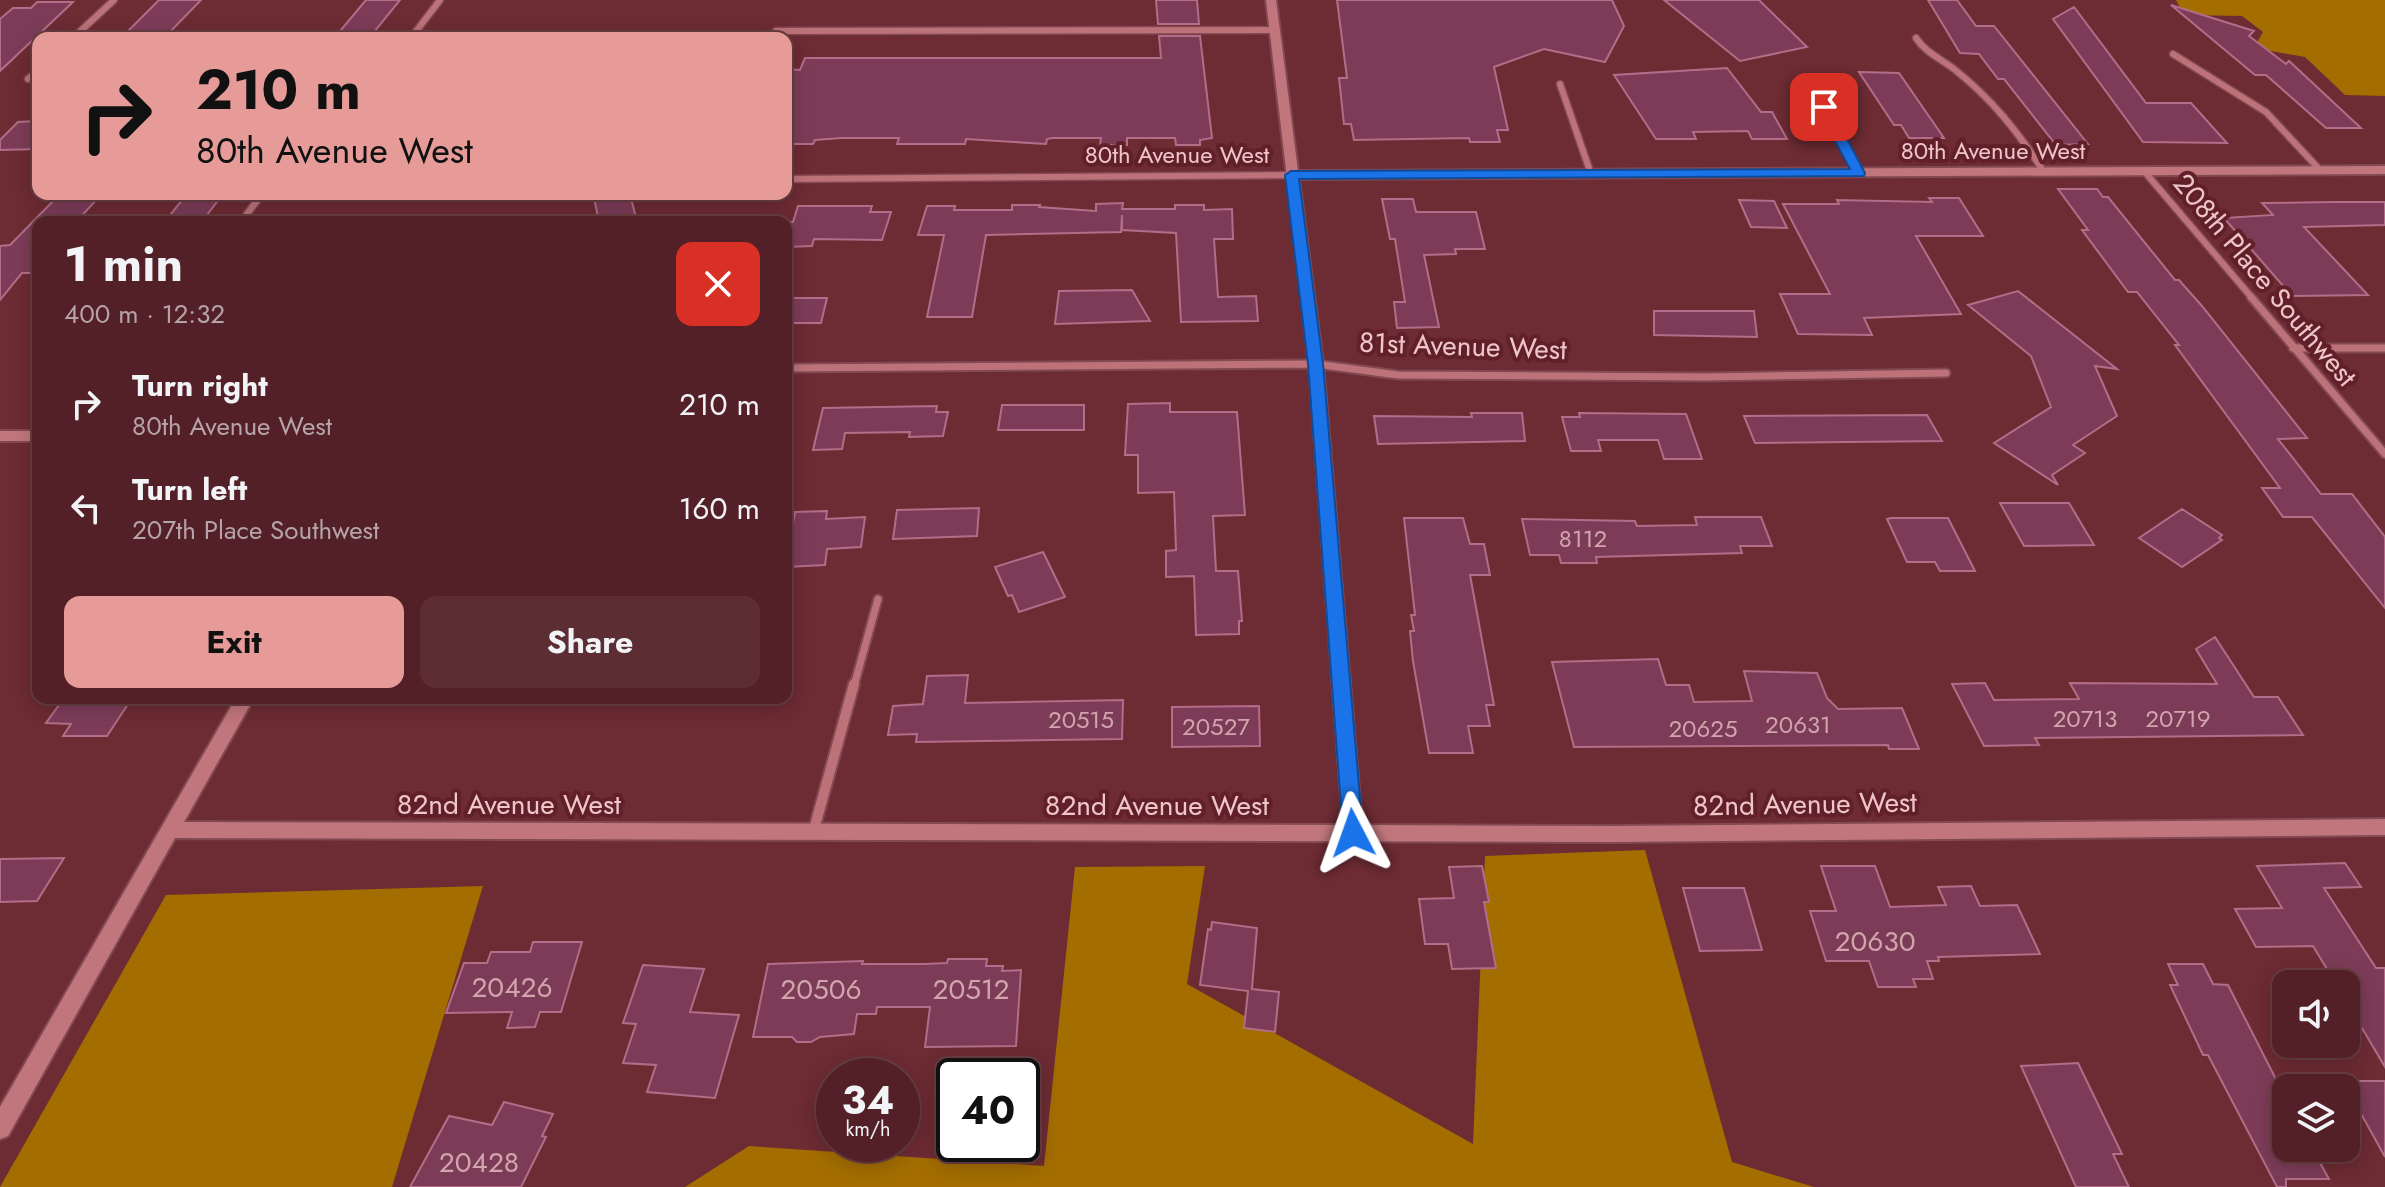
<!DOCTYPE html>
<meta charset="utf-8">
<style>
body{margin:0;font-family:Jost,sans-serif;background:#5c2d32;color:#f1f3f6;height:100vh;display:flex;flex-direction:column;font-size:30px;white-space:nowrap}
*{box-sizing:border-box;margin:0}
p{font-size:26px;color:#b5a3a7}
.icon{flex:none;width:44px;height:44px;fill:none;stroke:currentColor;stroke-width:2;stroke-linecap:round;stroke-linejoin:round}
.map{position:relative;flex:1;overflow:hidden}
.panel{position:absolute;left:32px;top:216px;width:760px;height:488px;display:flex;flex-direction:column;background:#522026;border-radius:16px;box-shadow:0 4px 20px #0003,0 0 0 2px #683e43}
.panel>*{flex:none}
.banner{position:absolute;left:32px;top:32px;width:760px;height:168px;border-radius:16px;box-shadow:0 4px 20px #0003,0 0 0 2px #683e43;background:#e69b98;color:#111;overflow:hidden}
.buttons{position:absolute;left:2272px;top:970px;display:grid;gap:16px}
.buttons a{display:grid;place-items:center;width:88px;height:88px;border-radius:16px;background:#522026;box-shadow:0 4px 20px #0003,0 0 0 2px #683e43;font-size:40px}
.speed{position:absolute;left:816px;top:1058px;display:flex;gap:16px;font-size:40px;font-weight:700;text-align:center}
.speed>*{display:grid;place-content:center;width:104px;height:104px;border-radius:50%;background:#522026;box-shadow:0 4px 20px #0003,0 0 0 2px #683e43;line-height:1}
.speed small{font-size:20px;font-weight:400}
.speed .limit{border:4px solid #111;border-radius:12px;background:#fff;color:#111}
.pin{position:absolute;display:grid;place-items:center;width:68px;height:68px;color:#fff;margin:-34px;border-radius:16px;box-shadow:0 4px 12px #0006}
.me{position:absolute;width:88px;margin:-44px;rotate:356deg;stroke-linejoin:round;filter:drop-shadow(0 0 6px #0008)}
.turn{display:flex;align-items:center;gap:28px;height:168px;padding:0 32px;font-size:36px}
.turn .icon{width:104px;height:104px;stroke-width:2.5}
.turn b{display:block;font-size:56px;line-height:68px}
.round{display:grid;place-items:center;flex:none;width:84px;height:84px;border-radius:16px;background:#5c2d32}
.headline{display:flex;align-items:center;justify-content:space-between;height:136px;padding:0 32px}
h1{font-size:48px;font-weight:700;line-height:60px}
.button{display:flex;gap:16px;margin-top:auto;padding:16px 32px}
.button a{flex:1;height:92px;border-radius:16px;background:#e69b98;color:#111;font-size:32px;font-weight:700;line-height:92px;text-align:center}
.button a+a{background:#5c2d32;color:#f1f3f6}
ul{padding:0;list-style:none}
li{display:flex;align-items:center;gap:24px;height:104px;padding:0 32px}
li div{flex:1}
li b{display:block;font-size:30px}
li em{font-style:normal}
.map>svg:first-child{display:block}
</style>
<div class="map">
<svg width="2385" height="1187" viewBox="0 0 2385 1187">
<rect width="100%" height="100%" fill="#6d2b33"/>
<!-- forest -->
<path fill="#a36d00" d="M2176,0H2385V96L2345,95L2305,57L2254,48L2263,32L2242,16L2184,15Z
M1645,850L1732,1162L1814,1187H685L749,1146L1044,1166L1075,867L1205,866L1187,984L1473,1144L1485,856Z
M483,886L392,1187H0L166,895Z"/>
<!-- building -->
<path fill="#7c3c57" stroke="#b26d88" stroke-width="2" d="M159,0H201L164,38H121Z
M366,0H400L370,37H335Z
M1156,0H1197L1199,24H1158Z
M1337,0H1612L1624,26L1605,62L1544,49L1494,67L1508,130H1497L1500,142H1470L1469,138L1354,140L1351,124H1344L1339,78H1347Z
M1664,0H1759L1807,47L1740,61Z
M1928,0H1957L1976,26H1994L2088,144L2056,145L2004,79H1998L1979,54L1960,53Z
M37,2H73L0,71V19L13,8H31Z
M2171,5L2254,31L2249,36L2286,64L2289,61L2361,128H2326L2266,75H2255Z
M2074,7L2146,103H2191L2227,143L2143,142L2053,19Z
M1159,36H1200L1212,138L1200,140V145H1176L1175,138H1127V145H1100L1101,138H1052L1047,139L1046,144L966,139L965,144H897L899,138H841L815,140L813,144H786V69L800,70L805,58H1161Z
M1727,68L1761,112H1772L1787,139H1752L1748,131L1693,132L1696,139H1656L1614,75Z
M1859,72L1899,73L1944,138H1909L1901,125H1894Z
M38,121V149L0,150V140L18,122Z
M2058,189H2097L2103,197H2108L2175,280H2179L2202,306L2307,438L2278,439L2321,494H2352L2385,537V608L2312,517H2283L2262,488H2280L2175,345H2179L2137,292H2128L2082,230H2088Z
M60,194L100,196L76,222H38V273H22L0,300V246L10,245Z
M187,194H223L203,220H166Z
M614,194H630L637,222H599L594,198Z
M1929,198H1959L1983,236H1916L1961,314L1864,318L1872,335L1798,334L1780,294H1830L1783,204H1839L1837,200L1932,202Z
M1382,199H1413L1416,212H1476L1485,249H1455L1456,254L1424,255L1439,327L1397,328L1394,302H1405L1395,239H1390Z
M1739,200L1774,201L1787,228L1751,227Z
M2333,202H2385V225L2304,227L2368,295L2292,296L2224,218L2273,215L2262,203Z
M1123,203L1122,209H1175V205H1204V210L1232,209L1233,239H1214L1218,297L1256,296L1258,321L1181,322L1176,233L1122,230V215L1121,232L986,235L972,317H927L944,235H918L927,206H955L954,210H1012V205H1040L1039,207L1096,211V204Z
M798,206H872L870,212H891L882,240L814,239L812,246L786,247V222H793Z
M1132,290L1150,321L1055,324L1059,291Z
M2018,291L2117,369L2095,366L2117,416L2073,445L2085,453L2052,475L2058,485L1994,443L2051,407L2031,356L1968,305Z
M786,298H827L821,323H786Z
M1654,311H1754L1757,337L1654,335Z
M1170,403V412H1237L1245,515L1213,516L1216,571H1238L1242,621H1239V634L1196,635L1194,576L1166,577V551L1176,550L1174,492L1138,493V455H1125L1128,404Z
M1002,405H1084V430H998Z
M937,406L936,412H948L943,436L909,437L910,432L845,433L842,449L813,450L823,408Z
M1471,413H1522L1525,441L1378,444L1374,416L1472,417Z
M1579,413L1686,414L1702,459H1664L1658,440H1598L1601,451H1571L1562,417H1580Z
M1927,415L1942,441L1755,443L1744,416Z
M2000,503H2069L2094,545L2024,546Z
M979,508L977,536L893,539L897,510Z
M2182,509L2222,535L2219,538L2222,540L2182,567L2139,538Z
M827,511L826,519L865,517L861,547L827,549L825,565L786,567L795,512Z
M1695,517H1761L1772,546H1740L1742,553L1596,557L1597,563H1561L1559,555H1530L1522,519L1635,521L1637,526L1697,525Z
M1404,518H1463L1470,544H1484L1490,575H1470L1494,705H1486L1490,726H1468L1473,753H1429L1413,661L1410,631H1414L1411,615H1415Z
M1891,518H1948L1975,571H1940L1935,562H1907L1887,519Z
M1043,552L1065,597L1019,612L1012,595L1008,596L995,567Z
M2215,637L2254,697H2278L2303,735L2035,738L2039,745L1984,746L1952,684L1985,683L1994,700L2079,699L2070,683L2217,684L2196,649Z
M1658,659L1666,685H1689L1694,702L1752,701L1744,671L1817,673L1827,698L1838,709L1902,708L1919,749H1889L1888,745L1574,747L1552,662Z
M968,675L965,703L1123,700L1122,739L916,742L917,734L888,735L893,706L923,704L927,676Z
M64,698H132L107,736H63L71,724L46,723Z
M1259,706L1260,746L1172,747V707Z
M64,858L37,901L0,902V859Z
M2345,863L2361,887L2324,888L2376,968H2385V1067L2346,1001V984H2336L2313,946L2256,947L2235,909L2282,908L2257,866Z
M1482,866L1489,902H1484L1496,968L1452,969L1448,944H1425L1419,899L1454,898L1449,867Z
M1821,866H1875L1890,907L1946,905L1938,887L1971,886L1980,906L2017,905L2040,954L1938,957L1939,961H1927L1933,979H1913L1916,987H1878L1869,961H1826L1810,911H1836Z
M1683,888H1744L1762,950L1700,951Z
M1212,922L1257,928L1252,989L1279,992L1275,1032L1244,1028L1248,991L1200,985L1208,929L1211,930Z
M533,942H582L561,1012H540L535,1027L507,1028L512,1012L446,1013L464,963H487L491,952H530Z
M948,959H987L986,966H1003L1002,971L1021,970L1016,1046L925,1047L930,1007H877L876,1014H857L854,1034L820,1037L811,1042H797L792,1037H753L768,964L863,961L862,964H924L947,963Z
M2168,964H2203L2213,984L2228,985L2286,1099V1148H2312L2329,1179H2286V1187H2277L2208,1055H2203L2170,985H2178Z
M643,965L704,969L690,1012L739,1015L715,1098L647,1092L656,1065L623,1063L636,1024L623,1023Z
M2078,1063L2122,1154H2113L2129,1187H2076L2021,1066Z
M2343,1081H2385V1157Z
M504,1102L553,1114L542,1136L546,1137L521,1187H410L449,1116L492,1125Z"/>
<g fill="none" stroke-linecap="round" stroke-linejoin="round">
<defs>
<path id="street-far2" d="M776,31L1274,30
M73,38L114,0
M411,38L440,0
M1916,38C1926,53 1940,58 1954,69C1992,99 2018,132 2044,172
M2173,54L2266,112L2320,170
M28,79L38,71
M1560,84L1591,174
M1812,86L1859,173
M2144,171L2253,299
M786,179L1291,175
M241,222L262,194"/>
<path id="street-far1" d="M2251,297L2385,454
M2293,348H2385
M786,368L1316,364L1398,375L1706,377L1946,373
M854,686L878,599"/>
<path id="street" d="M813,833L854,684"/>
<path id="secondary" d="M1266,0H1276L1298,171L2385,166V174L1299,179L1323,364L1362,825L1614,826L2385,819V835L1614,842L175,838L8,1136L0,1139V1107L236,698H254L184,822L1343,825L1309,364Z
M0,431H38V441H0Z"/>
</defs>
<!-- street-far2 casing -->
<use href="#street-far2" stroke="#824952" stroke-width="9"/>
<!-- street-far1 casing -->
<use href="#street-far1" stroke="#824952" stroke-width="11"/>
<!-- street casing -->
<use href="#street" stroke="#824952" stroke-width="14"/>
<!-- secondary casing -->
<use href="#secondary" stroke="#824952" stroke-width="4"/>
<!-- street-far2 -->
<use href="#street-far2" stroke="#bc7278" stroke-width="6"/>
<!-- street-far1 -->
<use href="#street-far1" stroke="#bc7278" stroke-width="7"/>
<!-- street -->
<use href="#street" stroke="#bc7278" stroke-width="10"/>
<!-- secondary -->
<use href="#secondary" fill="#c0767c" fill-rule="evenodd"/>
</g>
<!-- route -->
<path fill="#1a73e8" stroke="#114b97" stroke-width="2" d="M1824,104L1830,107L1865,173L1864,176L1299,179L1323,364L1363,833L1360,839L1353,842L1346,839L1343,833L1308,364L1285,175L1291,171L1850,169L1817,107Z"/>
<g text-anchor="middle" dominant-baseline="central" stroke-width="8" stroke-linejoin="round" paint-order="stroke">
<!-- far-street labels -->
<g font-size="24" fill="#efc6c8" stroke="#612029">
<text x="1993" y="150">80th Avenue West</text>
<text x="1177" y="154">80th Avenue West</text>
</g>
<!-- number labels -->
<g font-size="24" fill="#d2a4ac">
<text x="1583" y="538">8112</text>
<text x="2085" y="718">20713</text>
<text x="2178" y="718">20719</text>
<text x="1081" y="719">20515</text>
<text x="1798" y="724">20631</text>
<text x="1216" y="726">20527</text>
<text x="1703" y="728">20625</text>
</g>
<!-- street labels -->
<g font-size="28" fill="#efc6c8" stroke="#612029">
<text transform="translate(2265 280) rotate(50)">208th Place Southwest</text>
<text transform="translate(1463 346) rotate(2)">81st Avenue West</text>
<text x="509" y="804">82nd Avenue West</text>
<text transform="translate(1805 804) rotate(-1)">82nd Avenue West</text>
<text x="1157" y="805">82nd Avenue West</text>
</g>
<!-- near-number labels -->
<g font-size="28" fill="#d2a4ac">
<text x="1875" y="941">20630</text>
<text x="512" y="987">20426</text>
<text x="821" y="989">20506</text>
<text x="971" y="989">20512</text>
<text x="479" y="1162">20428</text>
</g>
</g>
</svg>
<div class="buttons">
<a><svg class="icon" aria-label="sound" viewBox="0 0 24 24"><path d="M4 9h4l5-4v14l-5-4H4zM17 9q2 3 0 6"/></svg></a>
<a><svg class="icon" aria-label="layers" viewBox="0 0 24 24"><path d="M12 4l9 5-9 5-9-5zM3 14l9 5 9-5"/></svg></a>
</div>
<div class="speed"><div>34<small>km/h</small></div><div class="limit">40</div></div>
<div class="pin" style="left:1824px;top:107px;background:#d93025"><svg class="icon" aria-label="arrive" viewBox="0 0 24 24"><path d="M6 21V4h12l-3 4 3 4H6"/></svg></div>
<svg class="me" style="left:1353px;top:833px" viewBox="-20 -20 40 40"><path d="M0-17L14 15 0 8-14 15z" fill="#1a73e8" stroke="#fff" stroke-width="4"/></svg>
<div class="banner">
<div class="turn"><svg class="icon" aria-label="right" viewBox="0 0 24 24"><path d="M7 20v-9h11M14 6l5 5-5 5"/></svg><div><b>210 m</b>80th Avenue West</div></div>
</div>
<section class="panel">
<div class="headline"><div><h1>1 min</h1><p>400 m · 12:32</p></div><a class="round" style="background:#d93025;color:#fff"><svg class="icon" aria-label="close" viewBox="0 0 24 24"><path d="M6 6l12 12M18 6L6 18"/></svg></a></div>
<ul>
<li><svg class="icon" aria-label="right" viewBox="0 0 24 24"><path d="M7 20v-9h11M14 6l5 5-5 5"/></svg><div><b>Turn right</b><p>80th Avenue West</p></div><em>210 m</em></li>
<li><svg class="icon" aria-label="left" viewBox="0 0 24 24"><path d="M17 20v-9H6M10 6l-5 5 5 5"/></svg><div><b>Turn left</b><p>207th Place Southwest</p></div><em>160 m</em></li>
</ul>
<div class="button"><a>Exit</a><a>Share</a></div>
</section>
</div>
